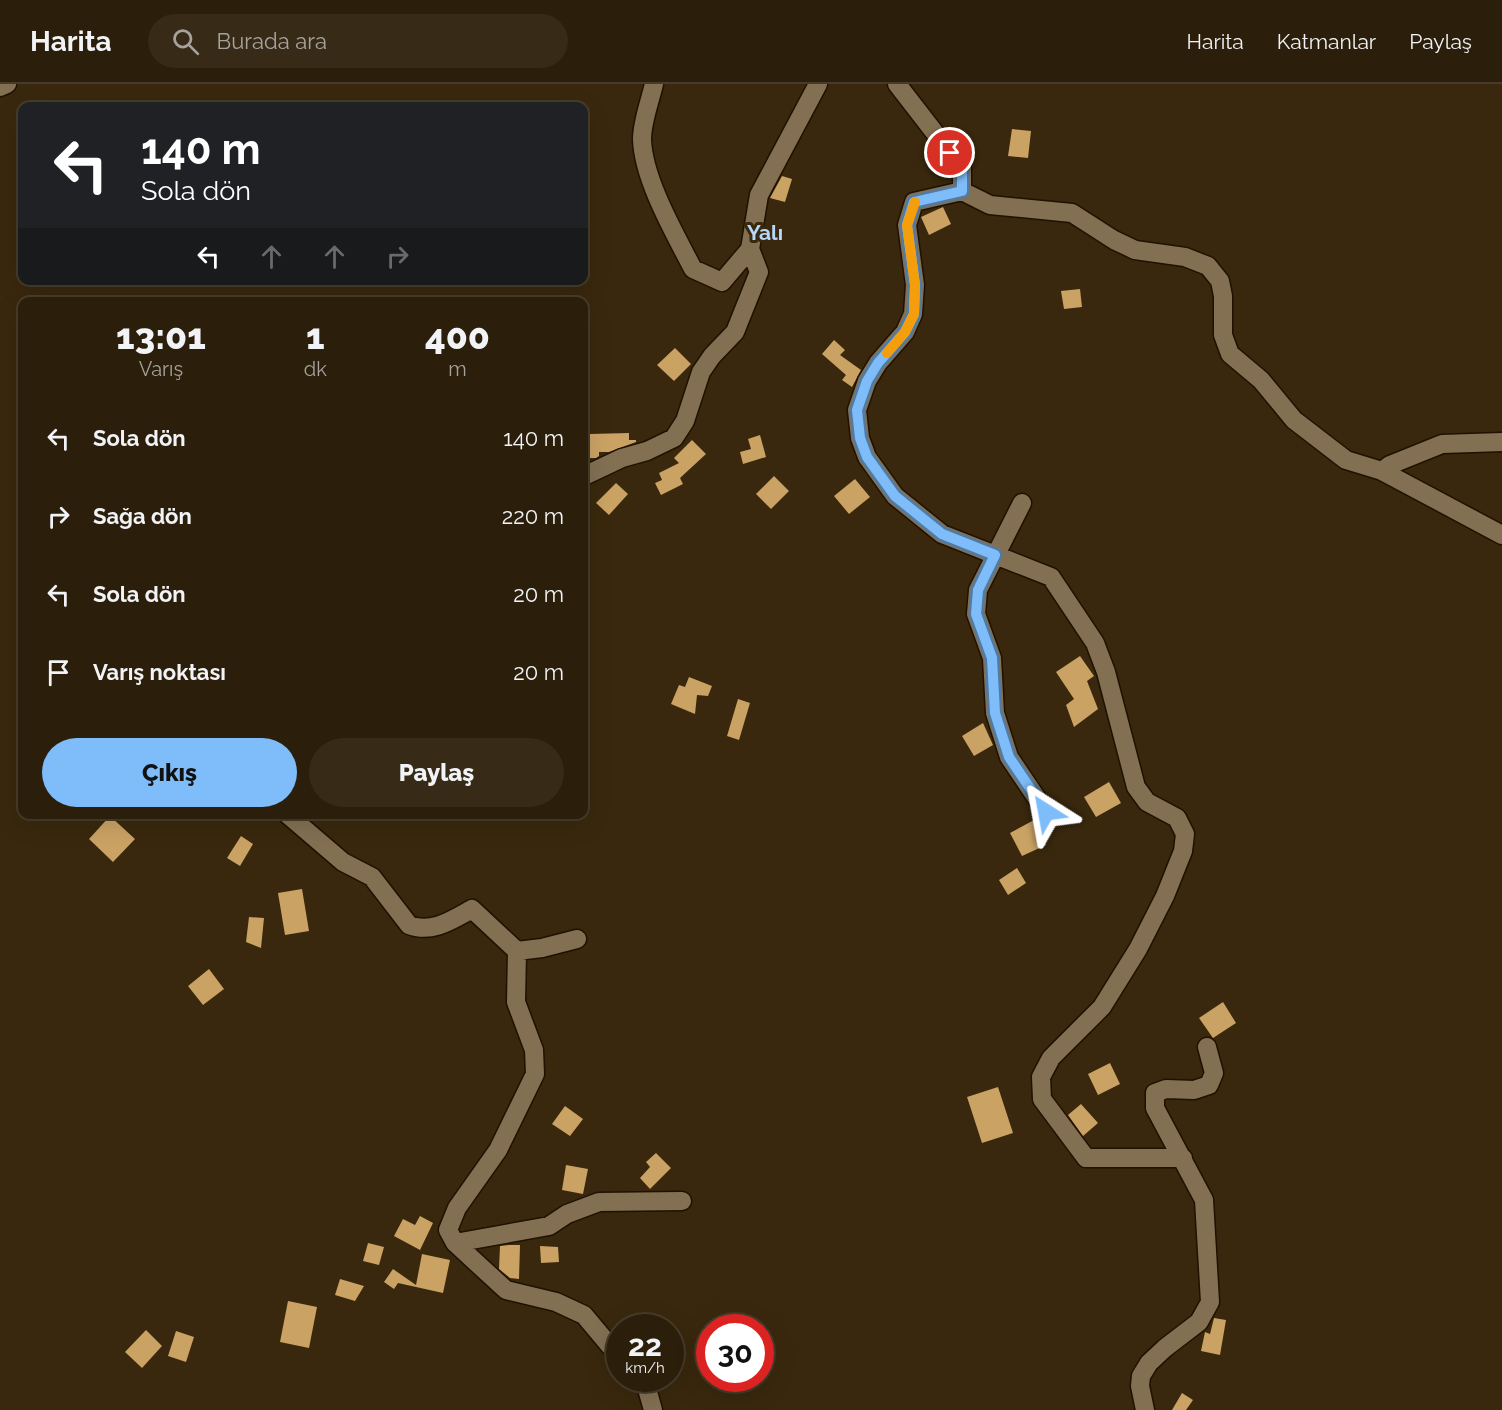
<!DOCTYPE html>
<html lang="tr">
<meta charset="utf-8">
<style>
body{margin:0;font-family:Raleway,sans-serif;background:#372b18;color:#f1f3f6;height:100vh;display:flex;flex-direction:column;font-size:22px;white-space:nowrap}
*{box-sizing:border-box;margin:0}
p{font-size:20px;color:#a6a29c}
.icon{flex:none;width:33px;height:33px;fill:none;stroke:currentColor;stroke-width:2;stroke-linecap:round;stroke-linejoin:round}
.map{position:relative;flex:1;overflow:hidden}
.details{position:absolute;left:18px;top:213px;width:570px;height:522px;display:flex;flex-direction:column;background:#2b1e0a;border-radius:12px;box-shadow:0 6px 24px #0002,0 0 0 2px #473c2b}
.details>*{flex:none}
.guide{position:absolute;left:18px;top:18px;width:570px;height:183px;border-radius:12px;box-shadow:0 6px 24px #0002,0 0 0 2px #473c2b;background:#202124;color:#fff;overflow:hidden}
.speed{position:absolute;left:606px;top:1230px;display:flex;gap:12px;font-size:30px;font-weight:700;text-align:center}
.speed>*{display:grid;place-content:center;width:78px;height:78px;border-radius:50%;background:#2b1e0a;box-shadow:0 6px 24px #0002,0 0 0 2px #473c2b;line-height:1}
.speed small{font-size:15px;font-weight:400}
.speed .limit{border:9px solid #d22;background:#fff;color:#111}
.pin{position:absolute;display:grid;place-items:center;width:51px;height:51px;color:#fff;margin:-26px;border:3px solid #fff;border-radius:50%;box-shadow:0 2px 6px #0007}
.me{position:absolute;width:66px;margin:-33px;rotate:326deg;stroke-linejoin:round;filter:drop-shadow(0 0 4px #0008)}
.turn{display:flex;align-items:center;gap:21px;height:126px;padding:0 24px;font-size:27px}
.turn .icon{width:78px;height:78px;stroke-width:2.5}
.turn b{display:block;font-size:42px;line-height:51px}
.lanes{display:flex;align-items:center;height:57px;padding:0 24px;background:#0003;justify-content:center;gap:30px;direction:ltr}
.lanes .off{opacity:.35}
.eta{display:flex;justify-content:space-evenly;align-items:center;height:102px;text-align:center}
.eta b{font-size:36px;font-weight:800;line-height:42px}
.primary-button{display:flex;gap:12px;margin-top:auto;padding:12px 24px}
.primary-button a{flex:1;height:69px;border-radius:36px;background:#7ebdf9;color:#111;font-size:24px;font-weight:800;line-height:69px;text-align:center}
.primary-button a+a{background:#372b18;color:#f1f3f6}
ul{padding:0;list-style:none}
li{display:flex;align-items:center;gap:18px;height:78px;padding:0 24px}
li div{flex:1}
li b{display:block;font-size:22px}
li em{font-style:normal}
header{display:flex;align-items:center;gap:36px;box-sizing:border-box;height:84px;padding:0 30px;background:#2b1e0a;border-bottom:2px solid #473c2b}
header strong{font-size:28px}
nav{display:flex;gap:33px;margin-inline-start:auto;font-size:21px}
.search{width:420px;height:54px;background:#372b18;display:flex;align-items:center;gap:15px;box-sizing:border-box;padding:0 21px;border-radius:33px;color:#a6a29c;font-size:22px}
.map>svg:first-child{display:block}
</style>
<header>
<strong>Harita</strong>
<div class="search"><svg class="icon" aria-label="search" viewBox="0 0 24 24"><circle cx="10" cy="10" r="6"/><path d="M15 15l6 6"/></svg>Burada ara</div>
<nav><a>Harita</a><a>Katmanlar</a><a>Paylaş</a></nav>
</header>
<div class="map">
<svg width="1502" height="1326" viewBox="0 0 1502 1326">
<rect width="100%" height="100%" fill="#39280d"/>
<!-- building -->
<path fill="#caa264" d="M1012,45L1031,47L1028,74L1008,72Z
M782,92L792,95L785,118L770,114Z
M943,123L951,140L929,151L921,133Z
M1080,205L1082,223L1064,225L1061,207Z
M834,256L845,266L840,271L861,286L852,303L842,296L846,291L822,270Z
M675,264L691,280L674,297L657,281Z
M629,349V356H636V358L609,368H599V372L596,374H586V370H584V356H590V350Z
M760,351L766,373L743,380L740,368L751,365L748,355Z
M692,356L706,370L680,394L683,400L661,411L655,399L662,396L659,389L679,379L674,374Z
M774,392L789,407L771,425L756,410Z
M855,395L870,413L849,430L834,412Z
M616,399L628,410L609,431L596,419Z
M1080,572L1094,592L1087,597L1098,625L1074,643L1066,621L1074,615L1056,588Z
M689,593L712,602L708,612L697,611L695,630L671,620L679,601L685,603Z
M738,615L750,619L739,656L727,652Z
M983,639L993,661L974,672L962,652Z
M1109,698L1121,719L1096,733L1084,713Z
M110,732L135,755L113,778L89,755Z
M1034,736L1046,761L1022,772L1010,749Z
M241,752L253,760L240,782L227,774Z
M1017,784L1026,799L1008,811L999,796Z
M302,805L309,847L285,851L278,809Z
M249,833L264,834L261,864L246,858Z
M209,885L224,905L203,921L188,902Z
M1223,918L1236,939L1213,954L1199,934Z
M1110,979L1120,1000L1098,1011L1088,990Z
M998,1003L1013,1049L982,1059L967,1013Z
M1081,1020L1098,1039L1083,1052L1068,1031Z
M565,1022L583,1035L570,1052L552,1040Z
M656,1069L671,1084L650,1105L640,1094L650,1083L646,1078Z
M566,1081L588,1085L583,1110L562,1106Z
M420,1132L433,1139L420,1166L394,1152L403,1135L415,1141Z
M368,1159L384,1163L379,1181L363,1177Z
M509,1161H520L519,1195L510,1194L499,1185L500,1162Z
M540,1162L558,1163L559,1178L541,1179Z
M422,1170L450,1176L443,1209L398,1199L394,1205L384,1198L393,1185L416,1201Z
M340,1195L364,1202L355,1217L335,1211Z
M288,1217L317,1223L309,1264L280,1258Z
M1214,1234L1226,1236L1220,1271L1201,1267L1205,1248L1210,1250Z
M146,1246L162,1262L142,1284L125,1268Z
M176,1247L194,1253L186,1278L168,1272Z
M1182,1309L1193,1316L1186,1326H1172Z"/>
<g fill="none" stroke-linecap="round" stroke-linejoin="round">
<defs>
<path id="minor" d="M654,0C650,17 642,38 642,55C643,95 675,150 693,185L722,198L750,165
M897,0L962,84V107
M0,3L7,0
M1382,387L1390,381L1442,360L1502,358
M584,392L622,374L647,367L674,354L685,337L701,288L712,272L735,248L759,188L750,165L759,111L818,0
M1022,419L978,506L976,530L992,574L995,629L1009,673L1046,728
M287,730L343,778L372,793L409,841C432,850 452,836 472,825L517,867L516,918L534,966L535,990L498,1066L457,1124L448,1146L455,1159L506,1206L556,1218L584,1231L610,1262L620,1270
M517,867L542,864L577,855
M1183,1074H1086L1042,1015L1041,993L1051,974L1102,923L1138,865L1165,812L1183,767L1185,750L1177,734L1147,718L1136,703L1106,588L1095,559L1051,493L942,450L895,412L867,373L860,354L857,326L867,297L878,279L905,248L913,230L915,201L907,141L914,118L962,107L990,121L1072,129L1114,156L1135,166L1185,173L1208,182L1220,197L1223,212V251L1230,270L1261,296L1294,336L1346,376L1382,387L1502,451
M455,1159L549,1142L567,1130L599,1118L682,1117
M644,1294L653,1326
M1145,1326L1140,1302L1141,1292L1149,1279L1165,1264L1199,1238L1210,1218L1204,1116L1155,1024V1009L1166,1005L1194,1006L1209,1001L1214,989L1207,963"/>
</defs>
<!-- minor casing -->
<use href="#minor" stroke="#201100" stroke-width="21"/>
<!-- minor -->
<use href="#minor" stroke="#837053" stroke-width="18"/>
</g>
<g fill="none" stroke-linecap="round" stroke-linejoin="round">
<defs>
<path id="route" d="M950,69L962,84V107L914,118L907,141L915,201L914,230L905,248L878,279L867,297L857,326L860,354L867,373L895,412L942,450L995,471L978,506L976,530L992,574L995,629L1009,673L1046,728"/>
</defs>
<!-- route casing -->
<use href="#route" stroke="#527ba2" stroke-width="15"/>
<!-- route -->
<use href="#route" stroke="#7ebdf9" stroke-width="10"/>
<!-- slow -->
<path stroke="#f59e0b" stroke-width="10" d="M887,269L905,248L914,230L915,201L907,141L915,118"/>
</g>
<g text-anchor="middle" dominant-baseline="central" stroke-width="6" stroke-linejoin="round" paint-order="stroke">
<!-- district labels -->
<g font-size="21" font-weight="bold" fill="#b6d8fa" stroke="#39280d">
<text x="765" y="148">Yalı</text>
</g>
</g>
</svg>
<div class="speed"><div>22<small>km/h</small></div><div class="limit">30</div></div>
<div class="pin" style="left:950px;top:69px;background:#d93025"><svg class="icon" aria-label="arrive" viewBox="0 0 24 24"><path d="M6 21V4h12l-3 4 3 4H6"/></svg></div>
<svg class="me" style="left:1046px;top:728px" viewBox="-20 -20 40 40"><path d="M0-17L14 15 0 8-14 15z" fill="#7ebdf9" stroke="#fff" stroke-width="4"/></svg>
<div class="guide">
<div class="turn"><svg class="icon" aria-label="left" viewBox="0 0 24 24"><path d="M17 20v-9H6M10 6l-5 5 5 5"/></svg><div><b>140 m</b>Sola dön</div></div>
<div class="lanes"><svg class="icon" aria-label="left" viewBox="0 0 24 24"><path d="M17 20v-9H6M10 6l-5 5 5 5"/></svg><svg class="icon off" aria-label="ahead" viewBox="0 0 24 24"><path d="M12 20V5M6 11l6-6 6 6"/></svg><svg class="icon off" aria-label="ahead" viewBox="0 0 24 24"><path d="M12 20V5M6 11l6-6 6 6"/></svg><svg class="icon off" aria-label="right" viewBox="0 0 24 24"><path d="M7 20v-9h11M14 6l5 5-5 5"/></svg></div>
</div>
<section class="details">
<div class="eta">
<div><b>13:01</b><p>Varış</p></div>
<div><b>1</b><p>dk</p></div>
<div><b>400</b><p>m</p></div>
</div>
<ul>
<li><svg class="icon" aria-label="left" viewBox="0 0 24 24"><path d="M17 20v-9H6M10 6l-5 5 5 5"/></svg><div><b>Sola dön</b></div><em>140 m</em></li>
<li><svg class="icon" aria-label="right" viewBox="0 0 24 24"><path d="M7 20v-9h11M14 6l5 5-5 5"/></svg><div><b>Sağa dön</b></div><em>220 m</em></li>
<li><svg class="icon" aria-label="left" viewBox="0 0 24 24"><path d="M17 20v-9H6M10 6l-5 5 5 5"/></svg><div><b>Sola dön</b></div><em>20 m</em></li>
<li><svg class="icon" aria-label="arrive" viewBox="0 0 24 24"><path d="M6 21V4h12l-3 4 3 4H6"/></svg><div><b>Varış noktası</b></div><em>20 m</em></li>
</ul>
<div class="primary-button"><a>Çıkış</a><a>Paylaş</a></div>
</section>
</div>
